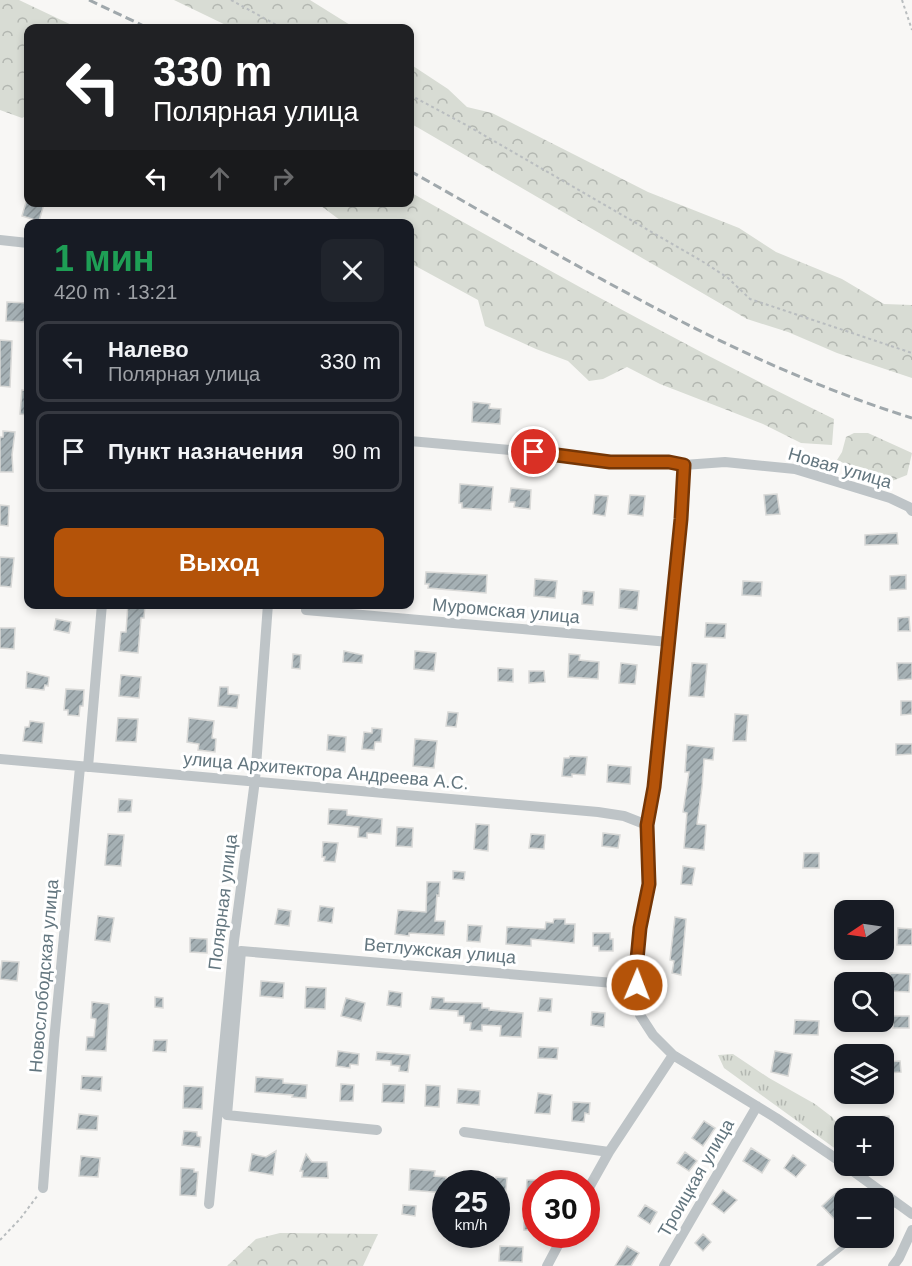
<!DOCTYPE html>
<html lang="ru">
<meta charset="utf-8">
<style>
body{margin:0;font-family:Helvetica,sans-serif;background:#20242c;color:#f1f3f6;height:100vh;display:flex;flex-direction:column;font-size:22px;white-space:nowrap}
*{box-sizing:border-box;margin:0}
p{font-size:20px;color:#9ea1a6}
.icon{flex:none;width:33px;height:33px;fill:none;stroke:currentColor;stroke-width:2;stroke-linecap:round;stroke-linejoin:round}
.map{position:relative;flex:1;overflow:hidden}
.drawer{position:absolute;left:24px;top:219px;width:390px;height:390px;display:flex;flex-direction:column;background:#171b24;border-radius:12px;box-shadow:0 3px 9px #0003}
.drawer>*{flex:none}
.top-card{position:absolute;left:24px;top:24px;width:390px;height:183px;border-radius:12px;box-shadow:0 3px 9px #0003;background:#202124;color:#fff;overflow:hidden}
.needle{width:39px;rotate:257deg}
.buttons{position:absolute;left:834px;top:900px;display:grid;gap:12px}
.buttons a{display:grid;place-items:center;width:60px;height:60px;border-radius:12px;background:#171b24;box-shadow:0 3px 9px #0003;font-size:30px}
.speed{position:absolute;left:432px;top:1170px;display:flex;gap:12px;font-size:30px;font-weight:700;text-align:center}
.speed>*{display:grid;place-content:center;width:78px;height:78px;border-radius:50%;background:#171b24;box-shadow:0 3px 9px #0003;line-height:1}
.speed small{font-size:15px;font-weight:400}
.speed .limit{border:9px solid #d22;background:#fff;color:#111}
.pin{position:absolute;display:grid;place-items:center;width:51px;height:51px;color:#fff;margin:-26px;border:3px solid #fff;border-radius:50%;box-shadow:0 2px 6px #0007}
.me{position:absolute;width:66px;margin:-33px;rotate:1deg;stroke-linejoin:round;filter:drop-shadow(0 0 4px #0008)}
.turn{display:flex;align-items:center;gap:21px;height:126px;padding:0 30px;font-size:27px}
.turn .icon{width:78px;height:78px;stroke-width:2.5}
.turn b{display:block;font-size:42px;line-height:51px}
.lanes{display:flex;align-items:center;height:57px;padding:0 30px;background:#0003;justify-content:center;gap:30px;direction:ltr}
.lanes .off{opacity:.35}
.round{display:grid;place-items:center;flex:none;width:63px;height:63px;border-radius:12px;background:#20242c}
.summary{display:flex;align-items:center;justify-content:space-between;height:102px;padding:0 30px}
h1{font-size:36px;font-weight:700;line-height:45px;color:#1e9e55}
.primary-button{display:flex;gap:12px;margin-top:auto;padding:12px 30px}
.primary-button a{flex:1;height:69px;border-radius:12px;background:#b45309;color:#fff;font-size:24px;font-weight:700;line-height:69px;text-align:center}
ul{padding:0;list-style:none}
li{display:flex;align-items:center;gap:18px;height:81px;margin:0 12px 9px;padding:0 18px;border:3px solid #363941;border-radius:12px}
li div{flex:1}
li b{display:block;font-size:22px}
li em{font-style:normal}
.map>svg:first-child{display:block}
</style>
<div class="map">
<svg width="912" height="1266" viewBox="0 0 912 1266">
<defs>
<pattern id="grass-tufts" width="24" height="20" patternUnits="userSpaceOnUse" patternTransform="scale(1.5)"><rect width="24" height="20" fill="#d8dcd4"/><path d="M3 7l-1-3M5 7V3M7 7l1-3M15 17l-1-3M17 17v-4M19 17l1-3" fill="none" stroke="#b3b7b1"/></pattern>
<pattern id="forest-crowns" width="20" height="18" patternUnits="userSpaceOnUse" patternTransform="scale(1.5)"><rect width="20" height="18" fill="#d8dcd4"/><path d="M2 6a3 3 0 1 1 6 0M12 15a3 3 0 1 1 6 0" fill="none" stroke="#b3b7b1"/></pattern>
<pattern id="building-hatch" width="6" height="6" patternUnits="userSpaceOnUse" patternTransform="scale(1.5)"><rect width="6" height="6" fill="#a5b0b4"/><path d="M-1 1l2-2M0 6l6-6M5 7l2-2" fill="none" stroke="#8a9498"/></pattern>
</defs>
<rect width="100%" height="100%" fill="#f8f7f5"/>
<!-- grass -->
<path fill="url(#grass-tufts)" d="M733,1054L769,1078L815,1104L832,1117L844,1133V1155L724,1068L718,1055Z"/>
<!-- forest -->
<path fill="url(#forest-crowns)" d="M0,0H19L78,28H28V115L22,118L0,110Z
M174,0H310L355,28H232Z
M410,64L448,89L467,107L492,113L648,192L739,228L776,252L842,279L884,304L912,305V378L837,353L788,332L747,319L410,123Z
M410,192C549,271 690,349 834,419L832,445L801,443L763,424L660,384L627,367L603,379L589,381L568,361L536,349L485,326L478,300L410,263V224L344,223L317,203L410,202Z
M854,433H868L912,453L907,475L887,483L837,460L842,452L846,437Z
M280,1233L378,1234L363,1266H227L256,1239Z"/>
<!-- building -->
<path fill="url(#building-hatch)" stroke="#d9d9d7" stroke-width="1.5" d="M26,202L44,204L39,221L22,216Z
M7,302L28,303V322L6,321Z
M0,340L12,341L10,387L0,386Z
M22,390L28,391V415L20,414Z
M473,402L490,404L489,408L501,409L500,424L472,422Z
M3,431L15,432L12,455L13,472H0V437H3Z
M460,484L493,487L491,510L462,508V503H459Z
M511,488L531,490L530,509L514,507L515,502H509Z
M777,494L780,514L766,515L764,495Z
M595,495L608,496L605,516L593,514Z
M630,495L645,496L643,516L628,514Z
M0,505L9,506L8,526L0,525Z
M897,533L898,544L865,545V535Z
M0,557L14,558L11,587L0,586Z
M426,572L487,575L486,593L428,588L429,584H425Z
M906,575V589L890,590V576Z
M535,579L557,581L555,598L534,596Z
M743,581L762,582L761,596L742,595Z
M620,589L639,591L637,610L619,608Z
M583,591L594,592L593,605L582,604Z
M128,604H145L144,618H141L138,653L119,651L121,632H126Z
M909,617L910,631H898V618Z
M56,619L71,622L69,633L54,630Z
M706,623L726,624L725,638L705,637Z
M0,628H15L14,649L0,648Z
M344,651L363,655L362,663L343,662Z
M415,651L436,653L434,671L414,669Z
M293,654L301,655L300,669L292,668Z
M569,654L580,655L579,660L599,662L598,679L568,677Z
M621,663L637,665L635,684L619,683Z
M692,663L707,664L704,697L689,696Z
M897,663H912V679L898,680Z
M498,668L513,669V682L498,681Z
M529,671H544L545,682L529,683Z
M27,672L49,677L48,686L45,685L44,690L26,688Z
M121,675L141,677L139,698L119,696Z
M220,687H228V694L239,695L237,708L218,706Z
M66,689L84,690L83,706H80L79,716L68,715V710H64Z
M901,701H912V714L901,715Z
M448,712L458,713L456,727L446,726Z
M735,714L748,715L746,741H733Z
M118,718L138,719L136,742L116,741Z
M189,718L214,721L212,738L216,739L215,752L198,750L199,744L187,742Z
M30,721L44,723L42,743L23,741L25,727H29Z
M372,728L382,729L381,742H375L374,750L362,749L364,732L372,733Z
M328,735L346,737L345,752L327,750Z
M415,739L437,741L434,768L413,766Z
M896,744H912V754L896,755Z
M687,745L714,748L713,760L704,759L702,787L697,824L706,825L704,850L684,848L687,813L683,812L689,772H685Z
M570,756L587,757L585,775L572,774V777L562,776L564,758H569Z
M608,765L631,767L630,784L607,782Z
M119,799L132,800L131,812H118Z
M329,809L347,810V815L382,819L381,834L367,833V838L358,837L359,827L328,824Z
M476,824L489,825L488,851L474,849Z
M397,827L413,828L412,847L396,846Z
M603,833L620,835L618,848L602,846Z
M108,834L124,835L121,866L105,865Z
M531,834L545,835L544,849L529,848Z
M323,842L338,843L335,862L324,861L325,857H322Z
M804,853H819V868H803Z
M683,866L695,868L692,885L681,884Z
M453,871L465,872L464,880L453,879Z
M427,882H440L439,896L437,895L435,921H445L444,935L409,933V936L395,934L398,910L426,912Z
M320,906L334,908L332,923L318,921Z
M278,909L291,911L289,926L275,924Z
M98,916L114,918L110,942L95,940Z
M675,917L686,919L681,975L672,973L674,961L670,960Z
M554,919H565V924H575L574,943L531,939V946L506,944L507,927L545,929L546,922L553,923Z
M468,925L482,926L480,942L467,941Z
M898,928L912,929V945H897Z
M593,933H610V939H613V951H599V946H593Z
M190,938L207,939V953L190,952Z
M2,961L19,962L17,981L0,979Z
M890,973L910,974L909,992L889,991Z
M261,981L284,983L283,998L260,996Z
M306,987L326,988L325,1009L305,1008Z
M389,991L402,993L401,1007L387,1005Z
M155,997L163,998V1008L155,1007Z
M432,997L444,998V1002L482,1003V1008H489V1010L523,1013L521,1037L500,1036L501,1026L482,1025V1031L470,1030L471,1023H464V1016H458V1011L430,1009Z
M346,998L365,1003L361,1021L341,1016Z
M540,998L552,999L551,1012L538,1011Z
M92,1002L109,1004L106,1051L86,1050L87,1037H94L96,1019L91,1018Z
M592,1012L605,1013L604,1027L591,1025Z
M893,1016H909V1028H893Z
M795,1020L819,1021L818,1035L794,1034Z
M154,1040H167L166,1052L153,1051Z
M539,1047L558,1048L557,1059L538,1058Z
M338,1051L359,1054L358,1065L350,1064V1068L336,1066Z
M775,1051L792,1054L788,1076L771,1072Z
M377,1052L410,1055L408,1072L399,1071L400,1066L391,1065V1061L376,1060Z
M900,1061L901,1072L887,1073L886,1062Z
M82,1076L102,1077L101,1091L81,1089Z
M256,1077L283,1079V1083L307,1085L306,1098L292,1097L293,1095L255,1092Z
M341,1084L354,1085L353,1101H340Z
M383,1084L405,1085L404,1103L382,1102Z
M426,1085L440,1086L439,1107L425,1106Z
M184,1086L203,1087L202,1109L183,1108Z
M458,1089L480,1091L479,1105L457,1103Z
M538,1093L552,1095L550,1114L535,1113Z
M573,1102L590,1103L589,1114L585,1113L584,1122L572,1121Z
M79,1114L98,1116L97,1130L77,1129Z
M889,1116L890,1126H865L864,1118Z
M704,1121L715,1128L703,1146L692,1138Z
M184,1131L197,1132V1136L201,1137L200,1147L182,1145Z
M751,1148L770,1160L762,1173L743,1161Z
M276,1151L273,1175L249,1171L252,1154L266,1157Z
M685,1152L697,1161L689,1171L677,1163Z
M306,1154L312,1162H327L328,1178L302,1177L303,1171H300Z
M793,1155L806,1165L796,1177L784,1168Z
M81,1156L100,1158L98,1177L79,1176Z
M181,1168L194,1169V1172H198L196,1196L180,1195Z
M410,1169L435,1171L434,1176L446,1177V1193L409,1190Z
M496,1177L507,1178L505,1199L496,1198Z
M527,1180H536V1196H526Z
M840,1189L844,1194V1216L837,1222L822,1206Z
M723,1190L737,1200L724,1213L712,1204Z
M403,1205L416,1206L415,1216L402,1214Z
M645,1205L657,1212L650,1224L638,1216Z
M524,1222H536V1230H524Z
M703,1234L711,1242L703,1251L695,1243Z
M500,1246L523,1247L522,1262L499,1261Z
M627,1246L639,1253L631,1266H615Z"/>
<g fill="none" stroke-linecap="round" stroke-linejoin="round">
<!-- path -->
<path stroke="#b9bdbf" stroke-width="2" stroke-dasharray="3 3" stroke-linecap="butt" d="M231,0L282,28
M902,0L912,30
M410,95L468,126L705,263L728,278L750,299L912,353
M0,1240L20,1219L38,1195"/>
<!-- service -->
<path stroke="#bec4c7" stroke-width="5" d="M884,1213L897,1202
M819,1266L854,1238"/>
<!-- minor -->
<path stroke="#bec4c7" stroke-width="10" d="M0,240L28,243
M410,441L555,454L610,462H669L684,465L725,462L795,469L890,498L909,507L912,511
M684,465L683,496L654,787L647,825L649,884L640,928L636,970L640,1015L653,1035L673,1055L776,1118L844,1164
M306,610L669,642
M0,759L598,812L624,816L647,825
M88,767L102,604
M377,1130L227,1115L241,951L637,985
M464,1132L609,1152L673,1055
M846,1166L912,1214
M43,1188L54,1041L80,767
M586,1193L609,1152
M209,1204L234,941L255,780L268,604
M547,1266L564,1234
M664,1266L757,1106
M893,1266L899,1258L912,1230"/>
<!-- rail -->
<path stroke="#a0a8ac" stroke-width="3" stroke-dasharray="9 4.5" stroke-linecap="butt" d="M89,0L148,28
M410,171C572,262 733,362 912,418"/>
</g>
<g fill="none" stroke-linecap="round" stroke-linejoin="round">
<defs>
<path id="route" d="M534,452L610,462H669L684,465L681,519L654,787L647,825L649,884L640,928L636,970L637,985"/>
</defs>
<!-- route casing -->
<use href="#route" stroke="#753606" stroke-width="15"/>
<!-- route -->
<use href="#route" stroke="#b45309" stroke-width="10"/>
</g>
<g text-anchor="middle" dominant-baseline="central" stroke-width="6" stroke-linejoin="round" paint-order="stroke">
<!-- street labels -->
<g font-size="18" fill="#63767f" stroke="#fff">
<text transform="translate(840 468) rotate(16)">Новая улица</text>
<text transform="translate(506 611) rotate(5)">Муромская улица</text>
<text transform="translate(326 771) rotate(5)">улица Архитектора Андреева А.С.</text>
<text transform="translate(223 902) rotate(-83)">Полярная улица</text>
<text transform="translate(440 951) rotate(5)">Ветлужская улица</text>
<text transform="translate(44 976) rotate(-85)">Новослободская улица</text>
<text transform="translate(696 1178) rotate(-60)">Троицкая улица</text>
</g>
</g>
</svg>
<div class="buttons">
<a><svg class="needle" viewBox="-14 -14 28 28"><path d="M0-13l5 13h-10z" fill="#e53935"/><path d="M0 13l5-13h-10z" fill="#9ea1a6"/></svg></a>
<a><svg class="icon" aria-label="search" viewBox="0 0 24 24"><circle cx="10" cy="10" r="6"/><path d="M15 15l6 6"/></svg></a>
<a><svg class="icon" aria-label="layers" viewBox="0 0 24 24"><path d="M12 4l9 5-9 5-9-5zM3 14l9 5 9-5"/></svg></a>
<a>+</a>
<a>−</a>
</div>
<div class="speed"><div>25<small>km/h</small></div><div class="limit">30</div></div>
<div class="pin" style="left:534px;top:452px;background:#d93025"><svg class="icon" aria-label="arrive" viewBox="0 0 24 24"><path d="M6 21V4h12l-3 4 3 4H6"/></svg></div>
<svg class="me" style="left:637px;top:985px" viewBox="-20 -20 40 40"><circle r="17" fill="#b45309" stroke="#fff" stroke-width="3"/><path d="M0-11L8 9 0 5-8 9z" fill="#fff"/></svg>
<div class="top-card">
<div class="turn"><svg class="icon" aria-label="left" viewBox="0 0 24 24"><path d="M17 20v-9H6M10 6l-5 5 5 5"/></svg><div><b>330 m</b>Полярная улица</div></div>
<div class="lanes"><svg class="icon" aria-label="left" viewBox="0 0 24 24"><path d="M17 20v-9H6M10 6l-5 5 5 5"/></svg><svg class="icon off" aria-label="ahead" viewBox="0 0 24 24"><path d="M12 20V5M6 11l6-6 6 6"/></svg><svg class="icon off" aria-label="right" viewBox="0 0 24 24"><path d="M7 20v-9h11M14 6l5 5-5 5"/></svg></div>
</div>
<section class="drawer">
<div class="summary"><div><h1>1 мин</h1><p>420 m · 13:21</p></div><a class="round"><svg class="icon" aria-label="close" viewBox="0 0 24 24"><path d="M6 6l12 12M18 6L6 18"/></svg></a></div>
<ul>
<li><svg class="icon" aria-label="left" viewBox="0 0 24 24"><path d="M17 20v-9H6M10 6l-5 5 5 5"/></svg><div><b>Налево</b><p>Полярная улица</p></div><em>330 m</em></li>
<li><svg class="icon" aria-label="arrive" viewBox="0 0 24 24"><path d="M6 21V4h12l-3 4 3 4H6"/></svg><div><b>Пункт назначения</b></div><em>90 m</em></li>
</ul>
<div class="primary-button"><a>Выход</a></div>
</section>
</div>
